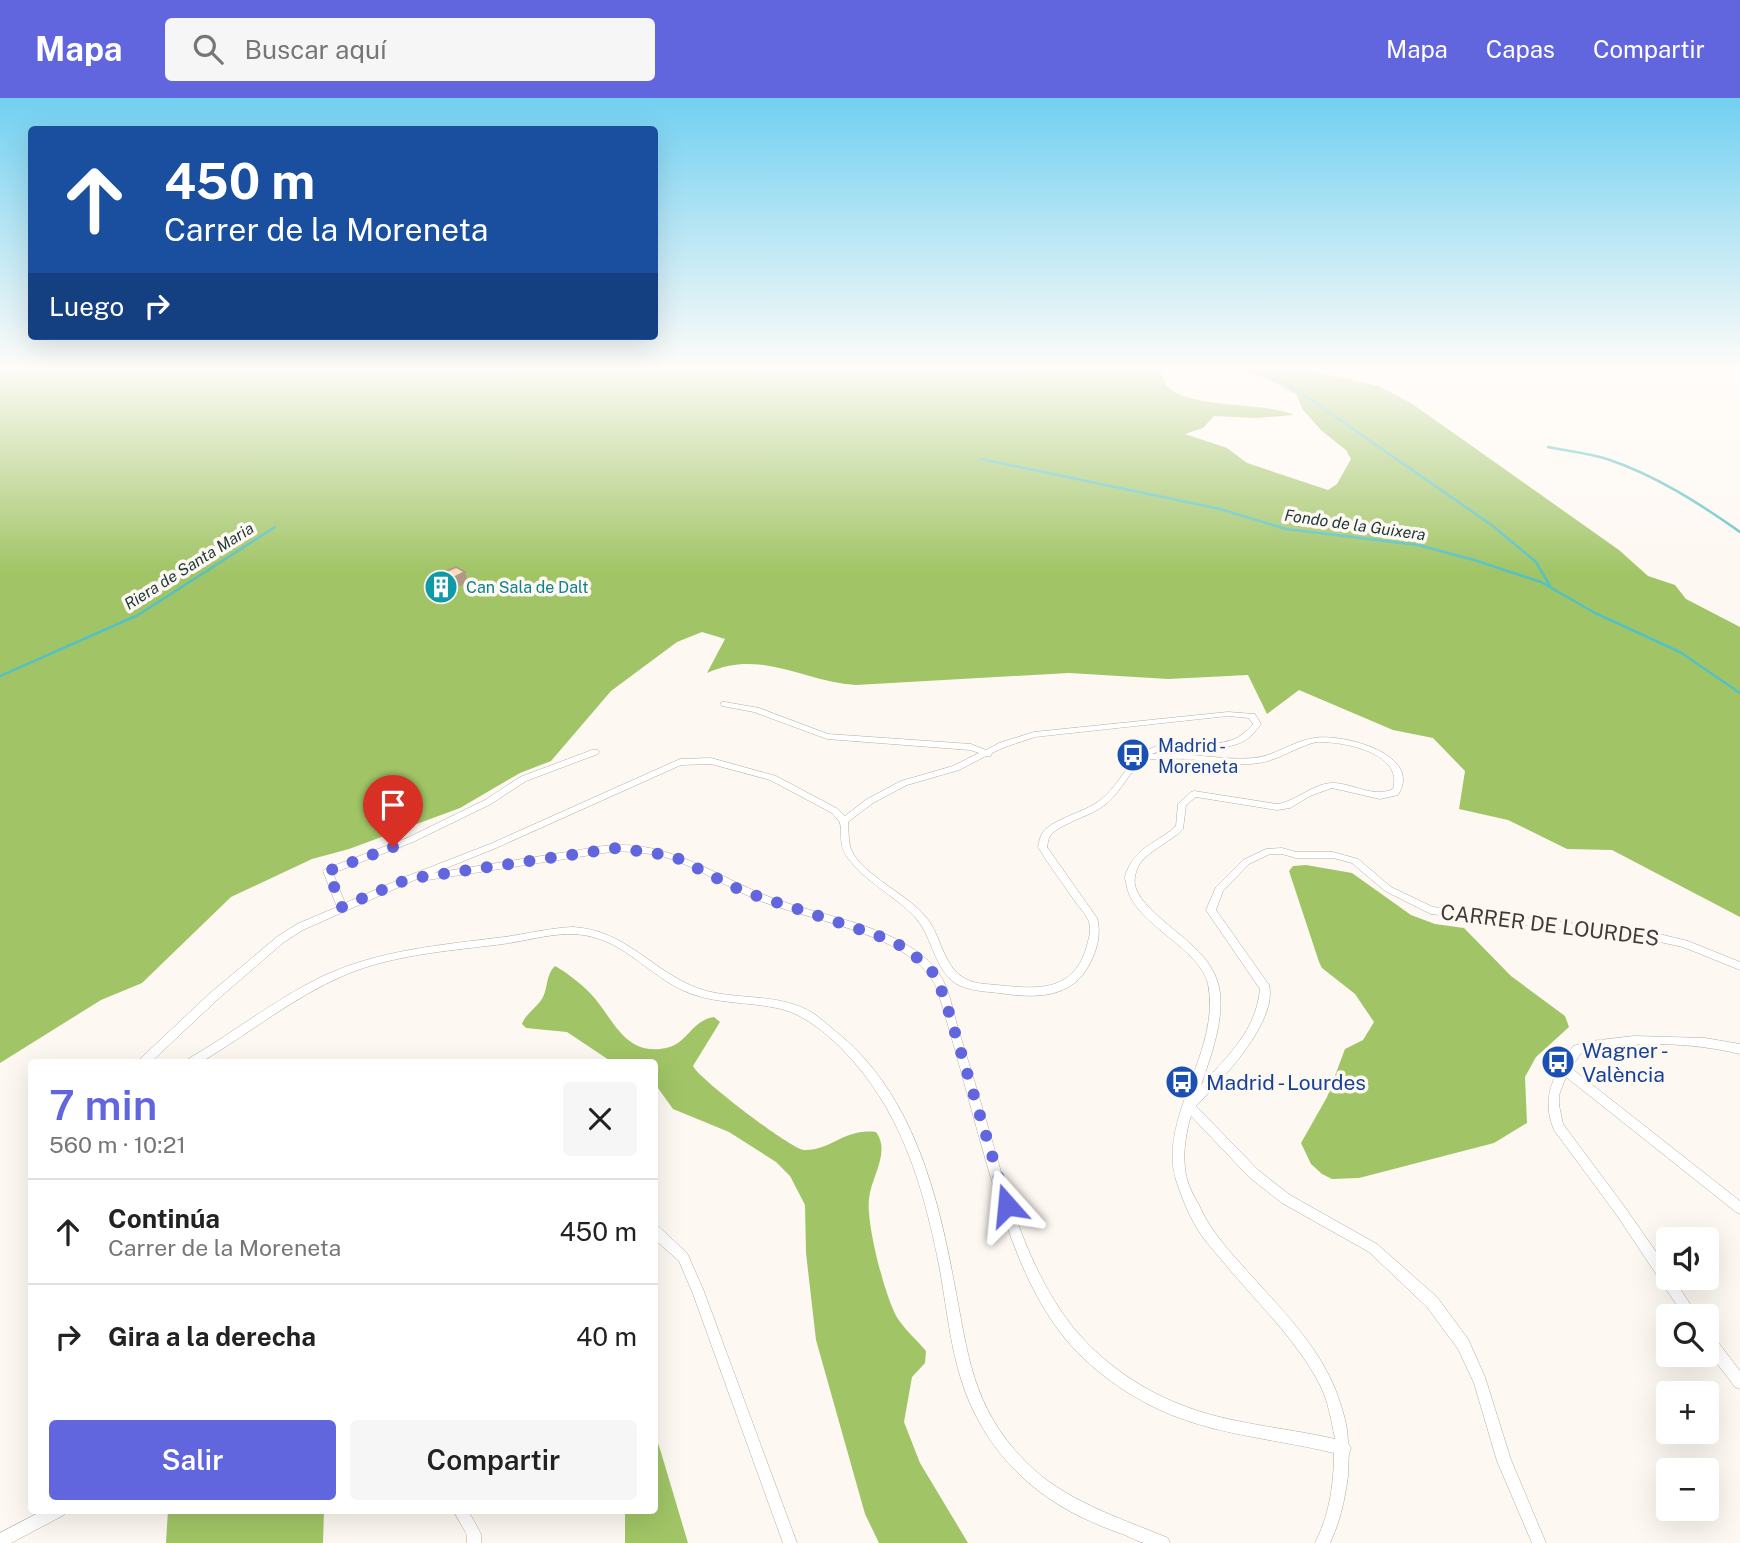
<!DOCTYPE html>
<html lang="es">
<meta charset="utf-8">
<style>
body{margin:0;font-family:"Public Sans",sans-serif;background:#f6f6f6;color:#222;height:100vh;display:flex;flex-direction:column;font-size:26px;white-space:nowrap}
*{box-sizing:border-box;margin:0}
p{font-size:23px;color:#767676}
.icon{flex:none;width:38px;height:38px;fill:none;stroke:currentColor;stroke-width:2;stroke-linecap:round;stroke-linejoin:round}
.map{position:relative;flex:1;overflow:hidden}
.drawer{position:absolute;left:28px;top:961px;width:630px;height:455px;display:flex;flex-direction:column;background:#fff;border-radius:7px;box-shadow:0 7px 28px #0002}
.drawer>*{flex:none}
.top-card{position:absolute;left:28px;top:28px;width:630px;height:214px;border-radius:7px;box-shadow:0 7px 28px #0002;background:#1a4fa0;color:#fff;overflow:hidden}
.controls{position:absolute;left:1656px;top:1129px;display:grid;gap:14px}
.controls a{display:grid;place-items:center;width:63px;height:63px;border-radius:7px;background:#fff;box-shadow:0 7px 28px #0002;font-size:35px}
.pin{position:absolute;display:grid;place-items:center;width:60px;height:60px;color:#fff;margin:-72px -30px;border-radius:50% 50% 50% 0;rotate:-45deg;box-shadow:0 0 7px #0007}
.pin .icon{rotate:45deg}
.me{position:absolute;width:77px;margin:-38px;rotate:342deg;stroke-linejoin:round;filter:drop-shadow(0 0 5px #0008)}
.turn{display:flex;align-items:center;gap:24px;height:147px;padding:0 21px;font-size:32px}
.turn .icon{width:91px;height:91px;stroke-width:2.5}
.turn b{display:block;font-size:49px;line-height:60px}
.then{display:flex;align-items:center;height:66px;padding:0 21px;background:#0003;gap:14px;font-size:26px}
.round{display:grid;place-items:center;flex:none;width:74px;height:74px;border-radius:7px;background:#f6f6f6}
.overview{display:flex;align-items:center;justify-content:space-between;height:119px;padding:0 21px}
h1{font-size:42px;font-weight:600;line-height:52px;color:#6165de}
.primary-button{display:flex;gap:14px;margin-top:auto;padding:14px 21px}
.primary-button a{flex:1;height:80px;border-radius:7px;background:#6165de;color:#fff;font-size:28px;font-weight:600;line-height:80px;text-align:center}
.primary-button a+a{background:#f6f6f6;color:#222}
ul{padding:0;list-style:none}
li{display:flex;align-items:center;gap:21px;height:105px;padding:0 21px;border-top:2px solid #e0e0e0}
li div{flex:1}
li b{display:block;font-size:26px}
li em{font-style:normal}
header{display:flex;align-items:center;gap:42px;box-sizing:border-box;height:98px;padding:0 35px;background:#6165de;color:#fff}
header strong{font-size:33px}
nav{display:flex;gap:38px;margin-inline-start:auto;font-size:24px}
.search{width:490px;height:63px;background:#f6f6f6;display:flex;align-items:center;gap:18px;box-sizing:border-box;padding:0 24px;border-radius:7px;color:#767676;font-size:26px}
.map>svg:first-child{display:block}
</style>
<header>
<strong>Mapa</strong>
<div class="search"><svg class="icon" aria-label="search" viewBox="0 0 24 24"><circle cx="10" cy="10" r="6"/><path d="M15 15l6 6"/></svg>Buscar aquí</div>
<nav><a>Mapa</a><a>Capas</a><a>Compartir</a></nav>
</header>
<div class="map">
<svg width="1740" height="1445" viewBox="0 0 1740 1445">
<rect width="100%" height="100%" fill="#fef8f2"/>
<!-- forest -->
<path fill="#a1c566" d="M0,272H1160C1162,276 1163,283 1166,287C1187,312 1264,303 1294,317L1256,320L1214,318L1203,330L1185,336L1227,350L1247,365L1328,392L1337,386L1351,361L1346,352L1322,333L1303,312L1296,296L1251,272H1310L1378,288L1411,305L1619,452L1648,478L1675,487L1686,501L1740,529V819L1612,752L1567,751L1508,722L1459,711L1465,673L1433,640L1393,632L1299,592L1267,616L1248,577L1168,581L1069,575L856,587C803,584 760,550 707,575L725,541L702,534L677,544L611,593L551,663L520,675L460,710L349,751L312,761L231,799L142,885L101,902L0,965Z
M1306,767L1352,775L1411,817L1435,826L1464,830L1511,878L1565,918L1569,929L1536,959L1525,979L1527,1025L1494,1045L1359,1080L1332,1081L1322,1076L1311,1066L1301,1045L1327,999L1345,951L1363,942L1374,924L1355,896L1322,870L1319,864L1289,773L1293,768Z
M555,868C566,874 580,885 589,894C613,918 623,959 666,950C687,946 692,922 714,919L720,924L693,968C699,981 791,1051 804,1052C831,1053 844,1030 876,1034C891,1054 871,1079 869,1101C866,1125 885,1200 898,1221C906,1233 917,1242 926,1253L925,1265L912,1279L904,1324L920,1365L968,1445H879L865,1416L816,1242L806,1155L805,1107L790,1078L776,1064L729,1034L673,1011L655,986L654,964H612L567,934L526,930L522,926C526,915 537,910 543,899C548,889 546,876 555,868Z
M655,1337L660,1351L688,1445H625V1412H654Z
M168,1412H324L323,1445H166Z"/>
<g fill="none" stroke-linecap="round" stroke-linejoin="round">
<!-- stream -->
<path stroke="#56c1c3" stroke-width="2.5" d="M1248,272L1291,288L1493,428L1536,464L1550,488
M0,276L22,272
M1548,349C1568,353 1588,355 1607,361C1655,377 1699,405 1740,434
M981,361L1220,411L1286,431L1418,447L1474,462L1541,484L1595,515L1680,554L1740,595
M0,578L138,517L275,429"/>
<defs>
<path id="minor" d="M722,604H725L759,610L828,636L971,646L986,652L999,645L1034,634L1228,614L1255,616L1261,626C1258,630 1254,635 1250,639C1224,660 1184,641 1152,656C1186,653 1220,663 1254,660C1275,658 1293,643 1314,640C1342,635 1424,656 1398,697L1380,701L1332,690L1310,698L1290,710L1277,712L1196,699L1186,707L1183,731C1171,744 1145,754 1138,769C1134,778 1133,786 1138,795C1142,803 1149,809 1155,815C1176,836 1207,853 1217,882C1228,913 1211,958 1201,987C1228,958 1256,933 1260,891L1206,812L1216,789L1243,762L1266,751L1282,750L1296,754H1333L1358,761L1391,789L1433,809L1655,835L1688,843L1740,864V872L1683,849L1655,843L1431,816L1385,793L1352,765L1333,760H1296L1282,756H1270L1249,766L1223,793L1216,812L1269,887C1278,924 1221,983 1196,1008L1258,1072L1290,1097L1377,1146L1437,1199L1468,1241L1485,1279L1511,1362L1546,1445H1532L1497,1363L1474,1285L1458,1251L1427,1209L1369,1154L1282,1105L1250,1080L1191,1018C1186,1034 1183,1053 1185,1070C1186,1083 1192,1095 1198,1105C1209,1130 1223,1146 1241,1166C1276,1206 1316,1243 1336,1293C1342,1310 1348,1327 1348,1345L1351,1350C1347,1359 1349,1368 1348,1378C1345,1401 1340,1424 1330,1445H1315C1317,1440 1320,1435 1322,1429C1331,1406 1334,1379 1334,1355C1281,1342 1225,1338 1174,1318C1131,1301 1088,1271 1060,1234C1026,1189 1008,1133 991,1080C972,1017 957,954 937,891C915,836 809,823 758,802C727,790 698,769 665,759C650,755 633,754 617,753L421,783L417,781L303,832L284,844L217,902L151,964H139L140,961L209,896L278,838L297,826L337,809L323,773L325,771L407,740L485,702L520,679L592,652H598L599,654L598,656L526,683L491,706L413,744L333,775L345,805L405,779L490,746L680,661L711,660L776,678L838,711L845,718L867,701L901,683L953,668L979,655L970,652L827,641L754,614L722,608L721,606ZM1228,618L1249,620L1253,626C1247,632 1241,639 1232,642C1210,650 1182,640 1157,648C1128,657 1122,686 1099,703C1085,714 1053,721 1043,734C1040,738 1039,744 1038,749C1050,769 1064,787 1077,806C1081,811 1087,818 1089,824C1092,832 1088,843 1086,851C1072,895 1035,891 997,887C987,886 975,886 966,881C944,870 942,842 929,823C911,797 862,778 851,751C848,743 849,733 848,724L873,705L907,687L959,672L986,658H991L992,655L1005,649L1035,639ZM1316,644C1341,643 1404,654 1393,691C1374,700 1354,686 1334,685C1315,684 1295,704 1277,706L1194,693L1191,694L1178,706L1176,728C1163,741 1140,748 1131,765C1129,768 1125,776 1125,780C1125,781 1127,788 1127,790C1136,827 1200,850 1208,886C1222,951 1157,1021 1176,1082C1182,1100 1190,1120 1200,1135C1206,1144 1213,1152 1220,1160C1253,1201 1294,1238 1319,1285C1328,1302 1331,1321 1335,1341C1283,1329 1228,1326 1179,1306C1138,1290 1096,1260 1069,1224C1029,1171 1009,1103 991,1039C980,1002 969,965 957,927C954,915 951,903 947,891C938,868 922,855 900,843C862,823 818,816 778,802C725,784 678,746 618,747C599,747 579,753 560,755C518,762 476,768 434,775L496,750L681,667L711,666L770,682L832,715C834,718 837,720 839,723C844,733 837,745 847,759C865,784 894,797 915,819C931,837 933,863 949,880C962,893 982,893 999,895C1026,899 1059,902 1080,880C1093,865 1103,840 1097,820L1047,749C1048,745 1048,741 1050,738C1056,728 1088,718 1099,711C1119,699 1127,676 1144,661C1159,662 1174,660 1188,661C1211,663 1236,669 1259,665C1279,662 1296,649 1316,644Z
M573,829C627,832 652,874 700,891C737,903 778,894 813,915C820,920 827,926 834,932C911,992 937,1092 954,1184C968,1255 971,1308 1025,1363C1064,1403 1118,1419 1168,1440L1170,1445C1162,1445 1152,1445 1144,1445C1137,1443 1131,1440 1125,1437C1110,1432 1096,1426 1081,1419C1023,1391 980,1343 961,1281C949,1243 946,1202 938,1162C922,1084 900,1010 842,951C826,935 803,916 781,911C748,903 714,907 682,892C652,878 628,849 596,840C566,830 533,842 503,846C450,853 395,856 345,877C293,899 249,936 201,964H187L188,961C233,935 274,902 321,879C378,852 441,847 504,839C527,836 549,830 573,829Z
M1634,938L1705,940L1740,946V956C1691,944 1629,942 1581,955L1571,970L1740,1103V1116L1736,1114L1566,979L1559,997V1007L1563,1026L1624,1108L1668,1171V1180H1673L1698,1218H1684L1616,1116L1554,1032C1540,998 1555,976 1573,948L1592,943Z
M654,1126L658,1128L687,1155L703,1191L797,1445H783L693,1196L679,1163L654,1141Z
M1706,1234L1711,1235L1740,1273V1291L1735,1289L1706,1251Z
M44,1412H66L64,1417L11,1445H0V1435Z
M453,1412H468L481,1436V1445H467V1437Z"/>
</defs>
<!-- minor casing -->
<use href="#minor" stroke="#b6ada4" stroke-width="1"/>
<!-- minor -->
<use href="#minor" fill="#fff" fill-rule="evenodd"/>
</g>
<!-- wall -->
<path fill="#d7bca3" d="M430,480L468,484L443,497L433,490Z"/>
<!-- shaded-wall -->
<path fill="#af9985" d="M465,474L468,484L443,497L440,487Z"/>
<!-- building -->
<path fill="#fadbbe" stroke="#af9985" stroke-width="2" d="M456,469L465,474L440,487L430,480Z"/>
<!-- sky -->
<linearGradient id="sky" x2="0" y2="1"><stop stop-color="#71d0f1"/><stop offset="0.57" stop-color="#fffcf9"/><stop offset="1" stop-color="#fffcf9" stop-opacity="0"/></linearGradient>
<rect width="1740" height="474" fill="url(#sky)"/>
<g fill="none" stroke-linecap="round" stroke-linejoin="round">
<!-- route -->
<path stroke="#6165de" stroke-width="12" stroke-dasharray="0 21.6" d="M393,749L328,773L342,809L408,781L617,750L673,758L742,793L874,836L904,849L931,871L944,898L1007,1107"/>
</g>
<!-- icons -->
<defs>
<symbol id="building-disc" viewBox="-11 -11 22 22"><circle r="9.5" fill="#0f9aa8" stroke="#fef8f2"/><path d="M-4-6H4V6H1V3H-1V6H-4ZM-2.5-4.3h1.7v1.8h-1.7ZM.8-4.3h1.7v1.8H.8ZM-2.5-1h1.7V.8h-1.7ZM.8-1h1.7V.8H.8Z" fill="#fff"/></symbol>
<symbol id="bus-disc" viewBox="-11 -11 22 22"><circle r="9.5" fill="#1a4fb4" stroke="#fef8f2"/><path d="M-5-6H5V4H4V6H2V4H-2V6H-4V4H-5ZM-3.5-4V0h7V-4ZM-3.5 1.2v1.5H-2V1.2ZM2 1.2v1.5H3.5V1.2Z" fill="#fff"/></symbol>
</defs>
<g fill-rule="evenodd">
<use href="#building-disc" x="422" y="470" width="38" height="38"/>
<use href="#bus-disc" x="1114" y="638" width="38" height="38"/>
<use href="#bus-disc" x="1539" y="945" width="38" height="38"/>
<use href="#bus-disc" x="1163" y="965" width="38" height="38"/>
</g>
<g text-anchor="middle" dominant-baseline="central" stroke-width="7" stroke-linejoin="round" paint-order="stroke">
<!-- far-water labels -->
<g font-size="16" font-style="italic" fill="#1e3839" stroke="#fef8f2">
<text transform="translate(1355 427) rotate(8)">Fondo de la Guixera</text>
<text transform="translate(189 468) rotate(-32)">Riera de Santa Maria</text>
</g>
<!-- far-culture labels -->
<g font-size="16" fill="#0d838f" stroke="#fef8f2" text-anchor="start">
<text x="466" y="489">Can Sala de Dalt</text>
</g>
<!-- transit labels -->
<g font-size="18" fill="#164399" stroke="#fef8f2" text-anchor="start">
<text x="1158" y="647">Madrid -<tspan x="1158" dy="21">Moreneta</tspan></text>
</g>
<!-- near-street labels -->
<g font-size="21" fill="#3f3b37" stroke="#fef8f2">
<text transform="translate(1550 827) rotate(7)">CARRER DE LOURDES</text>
</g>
<!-- near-transit labels -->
<g font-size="21" fill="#164399" stroke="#fef8f2" text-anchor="start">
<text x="1582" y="952">Wagner -<tspan x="1582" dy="24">València</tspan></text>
<text x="1206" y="984">Madrid - Lourdes</text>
</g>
</g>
</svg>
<div class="controls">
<a><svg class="icon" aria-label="sound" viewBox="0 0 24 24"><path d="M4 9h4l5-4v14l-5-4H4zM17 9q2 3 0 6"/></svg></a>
<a><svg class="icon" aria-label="search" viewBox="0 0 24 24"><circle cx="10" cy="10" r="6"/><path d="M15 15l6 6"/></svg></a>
<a>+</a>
<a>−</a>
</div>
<div class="pin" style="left:393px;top:749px;background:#d93025"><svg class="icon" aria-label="arrive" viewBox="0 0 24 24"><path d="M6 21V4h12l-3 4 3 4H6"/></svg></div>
<svg class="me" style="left:1007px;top:1107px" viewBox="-20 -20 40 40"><path d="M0-17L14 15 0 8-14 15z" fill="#6165de" stroke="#fff" stroke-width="4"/></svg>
<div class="top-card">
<div class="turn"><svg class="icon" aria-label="ahead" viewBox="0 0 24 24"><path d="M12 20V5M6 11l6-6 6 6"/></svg><div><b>450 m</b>Carrer de la Moreneta</div></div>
<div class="then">Luego<svg class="icon" aria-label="right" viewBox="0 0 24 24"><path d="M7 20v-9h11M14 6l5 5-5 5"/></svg></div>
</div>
<section class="drawer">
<div class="overview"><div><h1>7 min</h1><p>560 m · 10:21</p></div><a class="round"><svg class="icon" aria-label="close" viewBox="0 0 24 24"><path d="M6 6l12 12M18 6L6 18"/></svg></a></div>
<ul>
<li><svg class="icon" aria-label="ahead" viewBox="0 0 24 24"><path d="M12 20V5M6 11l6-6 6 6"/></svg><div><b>Continúa</b><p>Carrer de la Moreneta</p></div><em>450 m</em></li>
<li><svg class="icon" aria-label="right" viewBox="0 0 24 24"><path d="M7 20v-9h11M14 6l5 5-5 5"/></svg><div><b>Gira a la derecha</b></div><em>40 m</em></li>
</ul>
<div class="primary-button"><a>Salir</a><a>Compartir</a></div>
</section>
</div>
